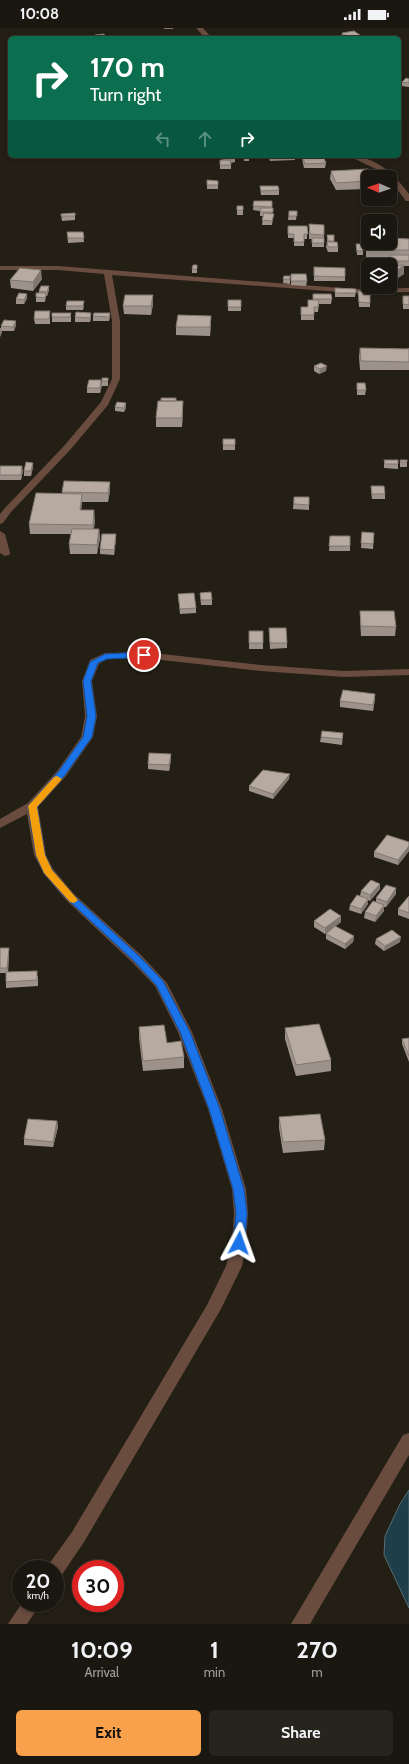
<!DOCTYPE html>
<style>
body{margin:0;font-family:Cabin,sans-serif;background:#27241e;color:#f1f3f6;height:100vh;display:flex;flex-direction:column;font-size:15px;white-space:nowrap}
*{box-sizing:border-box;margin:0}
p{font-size:13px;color:#9f9f9f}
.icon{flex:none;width:22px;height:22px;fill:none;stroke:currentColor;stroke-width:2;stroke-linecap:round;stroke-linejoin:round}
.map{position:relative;height:1596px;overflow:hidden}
.details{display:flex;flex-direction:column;background:#1a1710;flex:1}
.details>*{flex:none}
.hud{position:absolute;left:8px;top:8px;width:393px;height:122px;border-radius:6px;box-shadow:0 2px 6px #0003,0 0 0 1px #383630;background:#0b6e4f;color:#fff;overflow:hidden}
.needle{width:26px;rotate:272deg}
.controls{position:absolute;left:361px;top:142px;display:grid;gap:8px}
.controls a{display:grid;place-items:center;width:36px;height:36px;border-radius:6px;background:#1a1710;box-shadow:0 2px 6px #0003,0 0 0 1px #383630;font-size:20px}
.speed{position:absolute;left:12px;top:1532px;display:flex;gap:8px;font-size:20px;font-weight:700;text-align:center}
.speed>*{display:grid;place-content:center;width:52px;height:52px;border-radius:50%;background:#1a1710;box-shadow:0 2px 6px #0003,0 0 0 1px #383630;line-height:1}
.speed small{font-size:10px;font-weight:400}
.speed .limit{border:6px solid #d22;background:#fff;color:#111}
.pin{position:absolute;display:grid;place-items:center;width:34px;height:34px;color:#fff;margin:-17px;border:2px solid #fff;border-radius:50%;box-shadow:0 1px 4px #0007}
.me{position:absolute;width:44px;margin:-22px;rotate:4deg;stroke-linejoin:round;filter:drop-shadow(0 0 3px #0008)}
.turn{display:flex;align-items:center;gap:14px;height:84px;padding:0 16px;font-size:18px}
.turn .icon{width:52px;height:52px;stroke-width:2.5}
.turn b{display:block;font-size:28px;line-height:34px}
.lanes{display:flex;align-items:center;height:38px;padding:0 16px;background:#0003;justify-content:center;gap:20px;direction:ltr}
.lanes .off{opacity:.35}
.eta{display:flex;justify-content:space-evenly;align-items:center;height:68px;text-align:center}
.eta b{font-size:24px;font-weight:700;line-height:28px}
.cta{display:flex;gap:8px;margin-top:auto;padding:8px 16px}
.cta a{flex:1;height:46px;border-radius:6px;background:#f8a04b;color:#111;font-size:16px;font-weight:700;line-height:46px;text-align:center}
.cta a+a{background:#27241e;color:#f1f3f6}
.status{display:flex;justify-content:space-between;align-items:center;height:28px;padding:0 20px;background:#1a1710;direction:ltr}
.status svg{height:11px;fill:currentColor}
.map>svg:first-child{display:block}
</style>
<div class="status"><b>10:08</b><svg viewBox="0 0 49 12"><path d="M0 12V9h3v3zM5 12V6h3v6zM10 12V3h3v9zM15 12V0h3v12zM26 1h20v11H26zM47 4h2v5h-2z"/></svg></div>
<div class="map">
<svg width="409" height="1596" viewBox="0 0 409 1596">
<rect width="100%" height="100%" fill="#231f15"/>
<!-- water -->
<path fill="#1e3f4a" stroke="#576d72" d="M409,1462V1580L384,1527L385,1508L400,1476Z"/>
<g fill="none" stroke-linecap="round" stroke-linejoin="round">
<!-- minor -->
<path fill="#6a4c3f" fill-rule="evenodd" d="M196,0H203L212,10H205Z
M349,128C376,128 394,146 409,166V173H406L390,152V149H387L376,141Z
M0,238H58L354,261L409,260V264L354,265L112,247L120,293V351L108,377L70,422L11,484L3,495L0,496V486L5,480L64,418L101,374L112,351V293L104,246L58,242H0Z
M0,503L5,506L10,525L9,527L5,528L0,525Z
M144,624L261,637L344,643L409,641V647L344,649L261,643L144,630L107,631L99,636L92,653L97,688L93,709L66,748L38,779L46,827L53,841L74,866L142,928L167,955L192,1004L222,1081L246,1161L248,1185L246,1215L242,1238L221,1281L84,1514L61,1548L55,1550V1541H47L49,1536L72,1504L207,1277L226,1238L232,1215L234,1185L232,1161L208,1081L178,1004L155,958L132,934L66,872L44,846L34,827L27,786L0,800V791L28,775L58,742L81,709L85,688L82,653L90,632L105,625Z
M409,1405V1427L310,1596H291L403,1407Z
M22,1575H41L27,1596H8Z"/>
</g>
<!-- wall -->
<path fill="#9d928a" d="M342,5L360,7V10H343L341,9Z
M409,51V59L401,58L402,54Z
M223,128H235V134L231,135V141H220V132H223Z
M244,128H249V133H244Z
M253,128H261V131H253Z
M268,128H295V132L270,133Z
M302,128H323L326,135L325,140H304L302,131Z
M331,143L368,149V161L336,162L330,151Z
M207,152L218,153V161H207Z
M260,158L279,162V167H261Z
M254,173H272V180L273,190L272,197H262L263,188H260V183L253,182Z
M237,178H243V187H237Z
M289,183H297L296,192H288Z
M61,186L75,188V192L62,193Z
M288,198H307V211H304V218H294V210H288Z
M309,201L324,207V219H312V211H309Z
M67,204H83L84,214L68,215Z
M327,207H334V214L338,219V224H328L326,219L327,214Z
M366,210L409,211V238H404V246L390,238V230H366Z
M356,216L363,223V227H357Z
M197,237V245H192V241Z
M314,239L345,249V253H314Z
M362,241H368V259H387L363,260L361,249Z
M291,246L307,253L306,258L291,257Z
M284,248H290V256L283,255Z
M42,251L33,263L11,260L10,252Z
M49,258V262L47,268H46L45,274H36V269L39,265V263Z
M335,260L356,261L355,269H335Z
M358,263L370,275V279H359Z
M313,266L332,271L331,276H319L318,284H314V292H301V279H308L313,272Z
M403,268H409V281H403Z
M27,270L24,276H16V271Z
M228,272H241V283H228Z
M153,276L151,287L124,286L123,278Z
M66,278H84L83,282H66Z
M71,285V294H52V289Z
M110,285V289L109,293H93V288Z
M50,288V296H35L34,291Z
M211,288L210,308L176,307V299Z
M75,289H91L90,294H75Z
M16,293V297L14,303H2L0,309V300H1V298Z
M360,320L406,321L409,320V342H360L359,329Z
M314,338L326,343L319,346L314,343Z
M102,350H108V358H102Z
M101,352L102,357L100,365H87V360Z
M357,355L366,362L365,367H357Z
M176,373H183V382L182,399H156V390Z
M126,375V380L124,384L115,383V379Z
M223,411H235V422H223Z
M384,432L398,436V441L384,440Z
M400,432L407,434V439H400Z
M0,438L23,443L21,452H0Z
M33,439L31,448H24V443Z
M110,454V463L108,474H82L81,482L95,492L94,501H99L100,510L97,526H70L69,516L71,506H30L29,496L62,465V464Z
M371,458L385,466V471H372L371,463Z
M294,469H309V482L293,481Z
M362,504L374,505L373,521L361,520Z
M330,508H350V523H329Z
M116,511L114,527L100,526V521Z
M200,565L212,572V577H201Z
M178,566L196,580V585L180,586Z
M360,583L396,599L395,608H361L360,592Z
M269,600L287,615V620L270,621Z
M249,603H263V621H249Z
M375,666V671L373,683L340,679V673Z
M343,705L342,717L320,714L321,709Z
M171,726V732L169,743L148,741V736Z
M289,751L273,771L249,763V758Z
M409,814V823L398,837L374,829V824Z
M380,856V861L370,873L368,872V876L361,886L349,882L350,877L360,868L361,863Z
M396,860V866L386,879H384V883L375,894L364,890L365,884L376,874V870Z
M409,868V891L398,887V881Z
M341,888V894L325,906L314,899V893Z
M326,906L354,908L353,914L345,921L326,911Z
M376,911L400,914L384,923L375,916Z
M0,920H9V925L8,944L38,948V958L6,960V945H0Z
M139,999L167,1015L184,1029V1040L143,1043L139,1010Z
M285,1000L331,1032V1043L296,1048L285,1011Z
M409,1010V1034L402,1016V1011Z
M279,1089L325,1112L324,1122L283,1125L279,1100Z
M57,1093L58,1099L53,1119L24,1117V1111Z"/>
<!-- shaded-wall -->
<path fill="#807770" d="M164,0H173V1H164Z
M360,7V10H348V9Z
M404,237V246L390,256V248Z
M41,242L42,251L33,263V254Z
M49,258V262L47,268V264Z
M27,266V270L24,276V272Z
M153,267V276L151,287V278Z
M91,285V289L90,294V290Z
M211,288V297L210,308V299Z
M16,293V297L14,303L13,299Z
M1,300L2,304L0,309V303Z
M327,338L326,343L319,346L320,341Z
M101,352L102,357L100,365V360Z
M183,373V382L182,399V390Z
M126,375V380L124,384V380Z
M33,435V439L31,448V443Z
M22,438L23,443L21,452V447Z
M110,454V463L108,474V465Z
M82,466V475L80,491V482Z
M94,482L95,492L93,506V497Z
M99,501L100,510L97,526V517Z
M116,506V511L114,527V522Z
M375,666V671L373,683V677Z
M171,726V732L169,743V737Z
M290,746L289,751L273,771V766Z
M409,818V823L398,837V832Z
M380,856V861L370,873V867Z
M396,860V866L386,879L387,874Z
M368,871V876L361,886V881Z
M384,877V883L375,894L376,888Z
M341,888V894L325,906V900Z
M354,908L353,914L345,921V916Z
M401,909L400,914L384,923L385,918Z
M9,920V925L8,945L7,940Z
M57,1093L58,1099L53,1119V1114Z"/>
<!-- building -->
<path fill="#b7aaa0" stroke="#807770" d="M354,3L360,7L348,9L342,5Z
M104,6L106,10H97L95,7Z
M406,50L409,51V55L402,54Z
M223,128H235V130H224Z
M302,128H323L326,135L305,136Z
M220,132H230L231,137H220Z
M368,141L372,149H368V153L336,155L331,143Z
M207,152L218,153V157H207Z
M260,158H278L279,162L261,163Z
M254,173H272V179L253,178Z
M237,178H243V182H237Z
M261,180H273V184H260Z
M289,183H297V188H289Z
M75,185V188H61V186Z
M264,185L274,186L272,193L262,192Z
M309,196L324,197V207L310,206Z
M288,198H307L308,206H304V214H294V206H288Z
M67,204H83L84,210H68Z
M327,207H334V213H328Z
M312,210H324V215H312Z
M366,210H368V215H390V210L409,211V222H367Z
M327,214H337L338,219H328Z
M356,216H362L363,223H357Z
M390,227H409V233H391Z
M193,237H197V241H192Z
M404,237L390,248V238Z
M314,239L345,240V249L314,248Z
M20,240L41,242L33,254L10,252Z
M362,241H368V251H363Z
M291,246H306L307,253H291Z
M284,248H290V251H283Z
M41,258H49L47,264L39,263Z
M335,260L356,261V265H335Z
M358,263H363V267H370V275L359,274Z
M19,265L27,266L24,272L16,271Z
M36,265H46L45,270L36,269Z
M313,266H331L332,271H313Z
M125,267H153L151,278H123Z
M403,268H409V277L403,276Z
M228,272H241V279H228Z
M308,272H319L318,279H314V287H301V279H308Z
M67,273H84L83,278H66Z
M35,283H50L49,291H34Z
M76,284L91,285L90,290L75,289Z
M52,285H71L70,289H52Z
M94,285H110L109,289L93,288Z
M178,287L211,288L210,299H176Z
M4,292L16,293L13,299L1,298Z
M360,320L409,321V334L361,333Z
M321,335L327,338L320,341L314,338Z
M102,350H108V353H102Z
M89,352H101L100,360H87Z
M357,355H365L366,362H357Z
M161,370H176V373H161Z
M158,373H183L182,390H156Z
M117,374L126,375L124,380L115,379Z
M223,411H235V417H223Z
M384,432H398V436H385Z
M400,432H407V434H401Z
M26,434L33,435L31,443H24Z
M0,438H22L21,447H0Z
M64,453L110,454L108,465L62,464Z
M371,458H384L385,466H372Z
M36,465L82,466L80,482H94L93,497L29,496Z
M294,469H309V477L294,476Z
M72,501H99L97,517L69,516Z
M362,504L374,505L373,516L361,515Z
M102,506H116L114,522L100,521Z
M330,508H350V518H329Z
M211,564L212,572H201L200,565Z
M194,565L196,580L180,581L178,566Z
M360,583H394L396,599L361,598Z
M269,600H286L287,615H270Z
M249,603H263V615H249Z
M343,662L375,666L373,677L340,673Z
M322,703L343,705L342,711L321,709Z
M149,725L171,726L169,737L148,736Z
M263,742L290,746L273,766L249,758Z
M387,807L409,814V818L398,832L374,824Z
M371,852L380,856L370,867L361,863Z
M386,857L396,860L387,874L376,870Z
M357,867L368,871L361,881L350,877Z
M409,868V885L398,881Z
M373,873L384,877L376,888L365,884Z
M330,881L341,888L325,900L314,893Z
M335,898L354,908L345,916L326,906Z
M392,902L401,909L385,918L376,911Z
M0,920H9L7,940H0Z
M37,943V952L6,954V944Z
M319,996L331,1032L296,1037L285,1000Z
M164,997L167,1015L181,1013L184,1029L143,1033L139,999Z
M409,1010V1028L402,1011Z
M320,1086L325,1112L283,1114L279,1089Z
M28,1091L57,1093L53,1114L24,1111Z"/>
<!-- route -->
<path fill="#1a73e8" stroke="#114b97" d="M144,624L148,627L147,629L107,631L98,635L91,653L96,688L92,709L65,747L37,779L45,827L52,842L73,867L140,929L163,953L190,1004L220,1081L244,1161L247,1185L245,1215L243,1218L239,1219L235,1218L233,1215L236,1185L233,1161L209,1081L180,1004L156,957L134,933L67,871L44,845L36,827L28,778L59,743L83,709L87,688L83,653L90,634L105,626Z"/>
<!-- slow -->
<path fill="#f59e0b" d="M57,748L62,751L37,779L45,827L52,842L78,872L74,875L70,874L44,845L36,827L28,778L54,749Z"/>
</svg>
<div class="controls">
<a><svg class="needle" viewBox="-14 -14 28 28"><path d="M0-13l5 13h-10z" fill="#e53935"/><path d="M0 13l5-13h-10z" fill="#9f9f9f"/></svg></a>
<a><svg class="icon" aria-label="sound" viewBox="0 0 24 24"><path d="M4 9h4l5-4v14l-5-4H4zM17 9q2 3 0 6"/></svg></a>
<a><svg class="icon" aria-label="layers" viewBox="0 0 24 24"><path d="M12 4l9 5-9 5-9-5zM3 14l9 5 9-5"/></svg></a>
</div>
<div class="speed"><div>20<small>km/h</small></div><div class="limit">30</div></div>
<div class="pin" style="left:144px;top:627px;background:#d93025"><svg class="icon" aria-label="arrive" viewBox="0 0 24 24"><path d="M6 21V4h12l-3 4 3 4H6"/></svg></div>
<svg class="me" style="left:239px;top:1215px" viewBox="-20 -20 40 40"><path d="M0-17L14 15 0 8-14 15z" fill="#1a73e8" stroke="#fff" stroke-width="4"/></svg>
<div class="hud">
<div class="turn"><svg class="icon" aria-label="right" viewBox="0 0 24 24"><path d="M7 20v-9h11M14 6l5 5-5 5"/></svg><div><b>170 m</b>Turn right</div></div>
<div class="lanes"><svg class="icon off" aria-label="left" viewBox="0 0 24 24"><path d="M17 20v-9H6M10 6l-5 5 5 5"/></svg><svg class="icon off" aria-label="ahead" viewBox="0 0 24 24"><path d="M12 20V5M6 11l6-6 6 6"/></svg><svg class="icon" aria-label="right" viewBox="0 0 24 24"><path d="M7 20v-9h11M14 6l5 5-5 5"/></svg></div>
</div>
</div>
<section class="details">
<div class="eta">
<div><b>10:09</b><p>Arrival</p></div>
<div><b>1</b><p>min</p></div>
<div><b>270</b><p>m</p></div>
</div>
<div class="cta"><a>Exit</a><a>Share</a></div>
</section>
